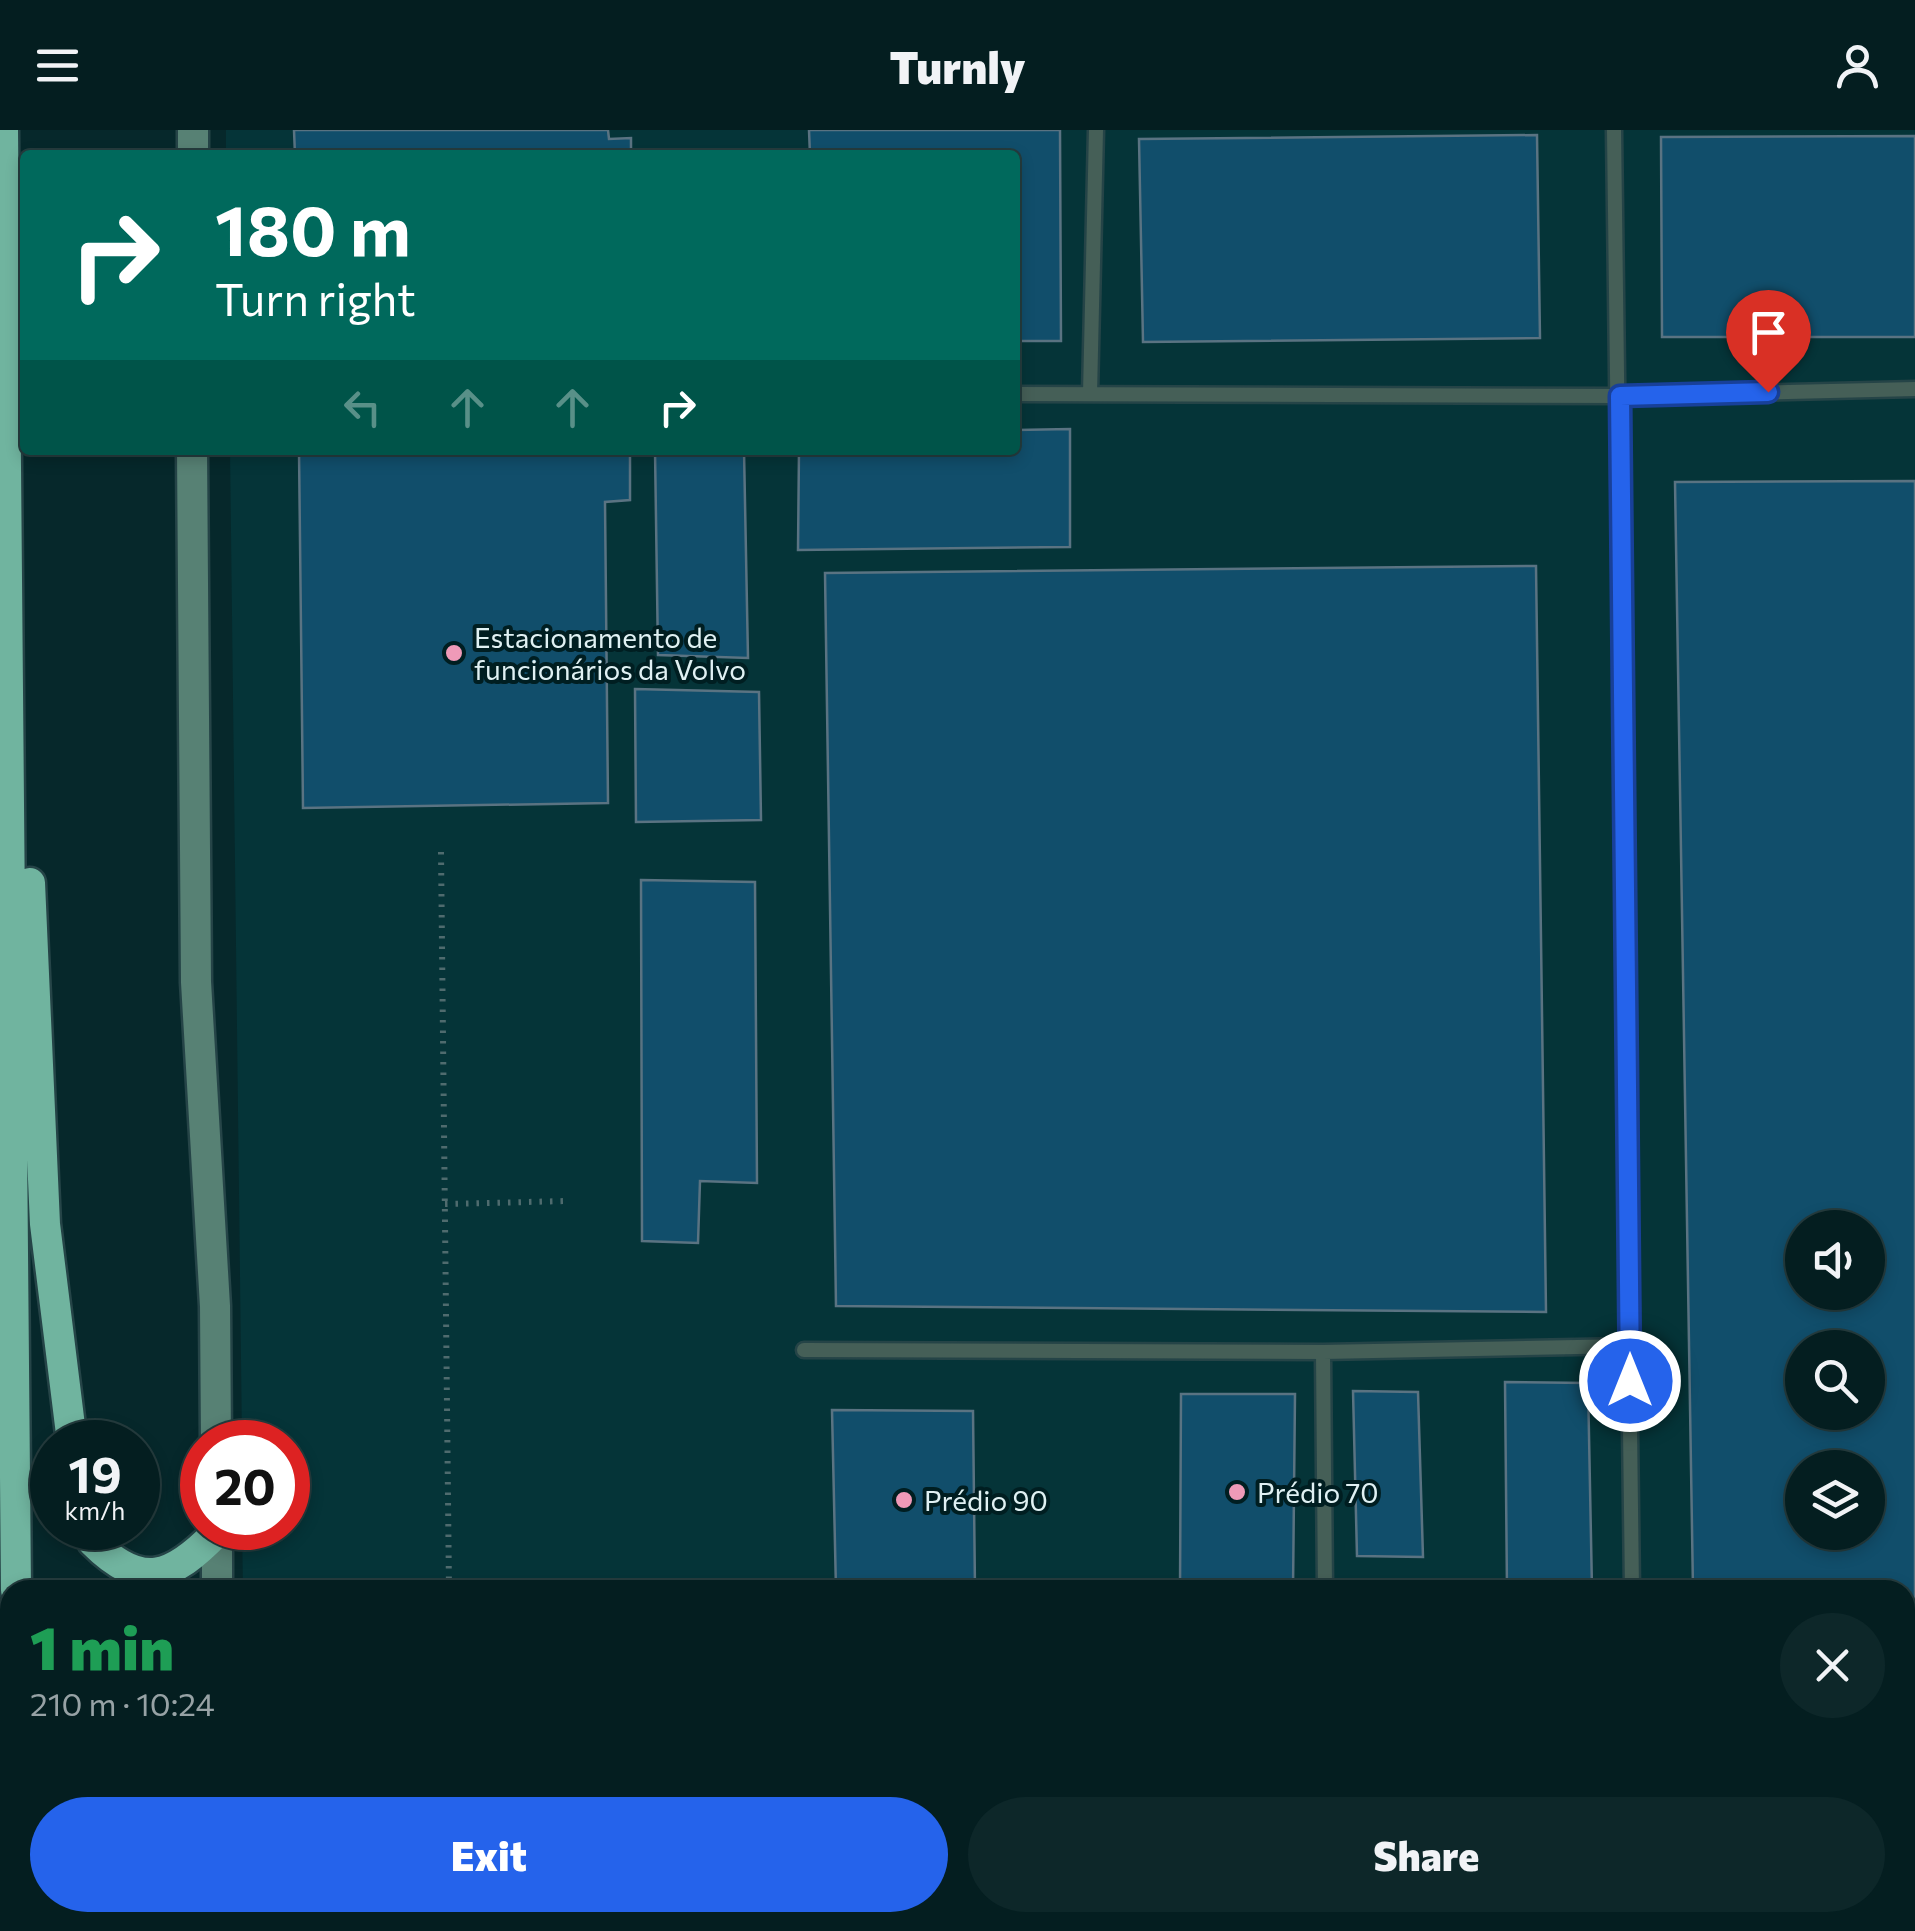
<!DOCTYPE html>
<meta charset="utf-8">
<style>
body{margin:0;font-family:Commissioner,sans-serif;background:#0d2729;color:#f1f3f6;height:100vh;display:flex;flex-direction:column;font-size:38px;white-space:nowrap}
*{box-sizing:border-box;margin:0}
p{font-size:32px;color:#97a2a5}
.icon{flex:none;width:55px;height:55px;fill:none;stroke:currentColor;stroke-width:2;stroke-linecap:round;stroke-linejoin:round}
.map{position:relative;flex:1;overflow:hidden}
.panel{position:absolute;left:0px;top:1450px;width:1915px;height:352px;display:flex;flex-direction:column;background:#041e20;border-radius:30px 30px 0 0;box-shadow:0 5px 15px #0003,0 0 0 2px #253c3e}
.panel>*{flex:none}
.banner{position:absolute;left:20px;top:20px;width:1000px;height:305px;border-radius:10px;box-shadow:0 5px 15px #0003,0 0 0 2px #253c3e;background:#00695c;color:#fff;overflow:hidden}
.buttons{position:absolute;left:1785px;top:1080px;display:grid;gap:20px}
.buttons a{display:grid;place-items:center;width:100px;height:100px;border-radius:50%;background:#041e20;box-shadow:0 5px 15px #0003,0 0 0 2px #253c3e;font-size:50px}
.speed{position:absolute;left:30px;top:1290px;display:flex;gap:20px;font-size:50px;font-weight:700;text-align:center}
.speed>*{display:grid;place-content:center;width:130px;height:130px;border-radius:50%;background:#041e20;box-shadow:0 5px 15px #0003,0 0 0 2px #253c3e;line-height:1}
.speed small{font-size:25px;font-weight:400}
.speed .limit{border:15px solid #d22;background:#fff;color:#111}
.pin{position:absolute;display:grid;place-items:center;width:85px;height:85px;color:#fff;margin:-102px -42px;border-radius:50% 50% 50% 0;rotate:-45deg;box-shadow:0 0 10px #0007}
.pin .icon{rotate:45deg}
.me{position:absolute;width:110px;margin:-55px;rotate:0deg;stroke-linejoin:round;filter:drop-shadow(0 0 8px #0008)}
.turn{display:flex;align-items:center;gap:35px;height:210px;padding:0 30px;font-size:45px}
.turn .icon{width:130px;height:130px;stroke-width:2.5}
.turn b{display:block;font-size:70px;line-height:85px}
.lanes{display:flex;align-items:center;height:95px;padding:0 30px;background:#0003;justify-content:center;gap:50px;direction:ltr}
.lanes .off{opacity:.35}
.round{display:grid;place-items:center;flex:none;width:105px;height:105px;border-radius:52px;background:#0d2729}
.head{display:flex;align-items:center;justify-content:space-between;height:170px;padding:0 30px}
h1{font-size:60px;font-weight:800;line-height:75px;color:#1e9e55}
.button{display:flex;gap:20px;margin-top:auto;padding:20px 30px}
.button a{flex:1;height:115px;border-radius:60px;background:#2563eb;color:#fff;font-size:40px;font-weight:800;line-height:115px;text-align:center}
.button a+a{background:#0d2729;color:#f1f3f6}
header{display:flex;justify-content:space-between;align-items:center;height:130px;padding:0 30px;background:#041e20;font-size:45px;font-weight:800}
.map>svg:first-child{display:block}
</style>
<header><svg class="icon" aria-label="menu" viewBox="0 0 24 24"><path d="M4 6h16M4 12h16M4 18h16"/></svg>Turnly<svg class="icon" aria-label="person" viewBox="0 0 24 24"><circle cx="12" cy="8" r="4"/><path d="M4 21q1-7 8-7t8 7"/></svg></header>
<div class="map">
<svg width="1915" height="1801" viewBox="0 0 1915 1801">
<rect width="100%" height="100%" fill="#06282b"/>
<!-- built -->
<path fill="#053438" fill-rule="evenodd" d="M226,0H1915V1801H244V1792H1905V1460H243L242,1398H288V1312H242L230,320H1015V25H226ZM1802,1098H1868V1162H1802ZM1802,1218H1868V1282H1802ZM1802,1338H1868V1402H1802Z"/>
<!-- building -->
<path fill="#114e6b" stroke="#5a7382" stroke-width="2.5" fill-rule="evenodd" d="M294,0H608L609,9L631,8V25H295Z
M809,0H1060L1061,211H1015V25H810Z
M1537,5L1540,208L1143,212L1139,9Z
M1915,6V207H1662L1661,7Z
M1070,299V417L798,420L799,320H1015V300Z
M299,320H630V370L605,372L608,673L303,678Z
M655,320H744L748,528L658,525Z
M1915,351V1786H1905V1460H1693L1675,352ZM1802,1098H1868V1162H1802ZM1802,1218H1868V1282H1802ZM1802,1338H1868V1402H1802Z
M1536,436L1546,1182L836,1176L825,443Z
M635,559L759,562L761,690L636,692Z
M641,750L755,752L757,1053L700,1051L698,1113L642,1111Z
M1505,1252L1588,1253L1592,1460H1507Z
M1353,1261L1418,1262L1423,1427L1357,1426Z
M1181,1264H1295L1293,1460H1180Z
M832,1280L973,1281L975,1460H836Z
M651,1792H718V1801H651Z
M1428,1792H1458L1457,1801H1428Z"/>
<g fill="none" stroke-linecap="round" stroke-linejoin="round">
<defs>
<path id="lane" d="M1614,0L1632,1460
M1015,264L1620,266L1915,259
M1090,264L1096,0
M804,1220L1323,1222L1629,1216
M1323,1222L1325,1460
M1329,1792V1801
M1635,1792V1801"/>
<path id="secondary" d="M193,25V0
M192,320L196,852L215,1176L216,1312
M217,1398V1460
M215,1801V1792"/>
<path id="highway" d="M3,0L16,1460
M30,753L45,1094L72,1312
M93,1412C141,1460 172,1449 217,1402
M19,1792V1801
M182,1792L184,1801"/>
</defs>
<!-- lane casing -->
<use href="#lane" stroke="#254447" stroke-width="19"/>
<!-- secondary casing -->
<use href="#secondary" stroke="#254447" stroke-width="35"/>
<!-- highway casing -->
<use href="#highway" stroke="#254447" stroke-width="35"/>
<!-- path -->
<path stroke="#4f6b6e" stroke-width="6" stroke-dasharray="2.5 8" stroke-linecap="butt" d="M441,722L449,1460
M445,1074L567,1071"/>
<!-- lane -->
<use href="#lane" stroke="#455f57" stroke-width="14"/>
<!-- secondary -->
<use href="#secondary" stroke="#578174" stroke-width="30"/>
<!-- highway -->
<use href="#highway" stroke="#70b49f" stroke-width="30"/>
</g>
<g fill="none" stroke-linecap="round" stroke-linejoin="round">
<defs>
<path id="route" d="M1630,1251L1620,266L1768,262"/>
</defs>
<!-- route casing -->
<use href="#route" stroke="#184099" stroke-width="25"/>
<!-- route -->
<use href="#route" stroke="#2563eb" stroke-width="18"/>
</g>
<!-- markers -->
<g fill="#ef9ab8" stroke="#001e21" stroke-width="4">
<circle cx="454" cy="523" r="10"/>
<circle cx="1237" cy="1362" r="10"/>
<circle cx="904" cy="1370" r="10"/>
</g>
<g text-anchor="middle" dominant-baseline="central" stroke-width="8" stroke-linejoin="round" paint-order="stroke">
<!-- poi labels -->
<g font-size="28" fill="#e0f1f3" stroke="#001e21" text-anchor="start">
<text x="474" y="507">Estacionamento de<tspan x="474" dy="32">funcionários da Volvo</tspan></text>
<text x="1257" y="1362">Prédio 70</text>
<text x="924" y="1370">Prédio 90</text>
</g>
</g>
</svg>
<div class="buttons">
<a><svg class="icon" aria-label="sound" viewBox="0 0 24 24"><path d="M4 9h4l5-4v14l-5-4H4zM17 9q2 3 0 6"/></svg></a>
<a><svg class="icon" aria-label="search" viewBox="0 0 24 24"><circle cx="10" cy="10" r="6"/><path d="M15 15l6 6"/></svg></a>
<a><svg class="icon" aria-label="layers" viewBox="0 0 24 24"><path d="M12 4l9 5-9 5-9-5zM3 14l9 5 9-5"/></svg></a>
</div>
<div class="speed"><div>19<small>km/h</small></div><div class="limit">20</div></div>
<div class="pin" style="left:1768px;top:262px;background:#d93025"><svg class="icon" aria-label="arrive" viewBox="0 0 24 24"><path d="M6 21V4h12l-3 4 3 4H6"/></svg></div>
<svg class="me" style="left:1630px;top:1251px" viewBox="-20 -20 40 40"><circle r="17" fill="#2563eb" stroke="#fff" stroke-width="3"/><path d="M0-11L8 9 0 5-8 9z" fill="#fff"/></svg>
<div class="banner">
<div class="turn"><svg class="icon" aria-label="right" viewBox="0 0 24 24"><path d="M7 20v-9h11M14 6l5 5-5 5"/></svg><div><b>180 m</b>Turn right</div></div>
<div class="lanes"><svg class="icon off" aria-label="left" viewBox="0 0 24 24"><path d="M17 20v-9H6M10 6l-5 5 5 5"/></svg><svg class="icon off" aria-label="ahead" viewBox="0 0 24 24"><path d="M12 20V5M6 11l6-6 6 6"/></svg><svg class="icon off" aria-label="ahead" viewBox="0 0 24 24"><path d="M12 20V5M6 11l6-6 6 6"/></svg><svg class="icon" aria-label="right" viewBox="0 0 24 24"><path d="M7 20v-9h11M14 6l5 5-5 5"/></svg></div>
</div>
<section class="panel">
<div class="head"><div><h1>1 min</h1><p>210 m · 10:24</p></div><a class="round"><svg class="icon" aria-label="close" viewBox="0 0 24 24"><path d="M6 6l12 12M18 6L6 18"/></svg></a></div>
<div class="button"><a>Exit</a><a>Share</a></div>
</section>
</div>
